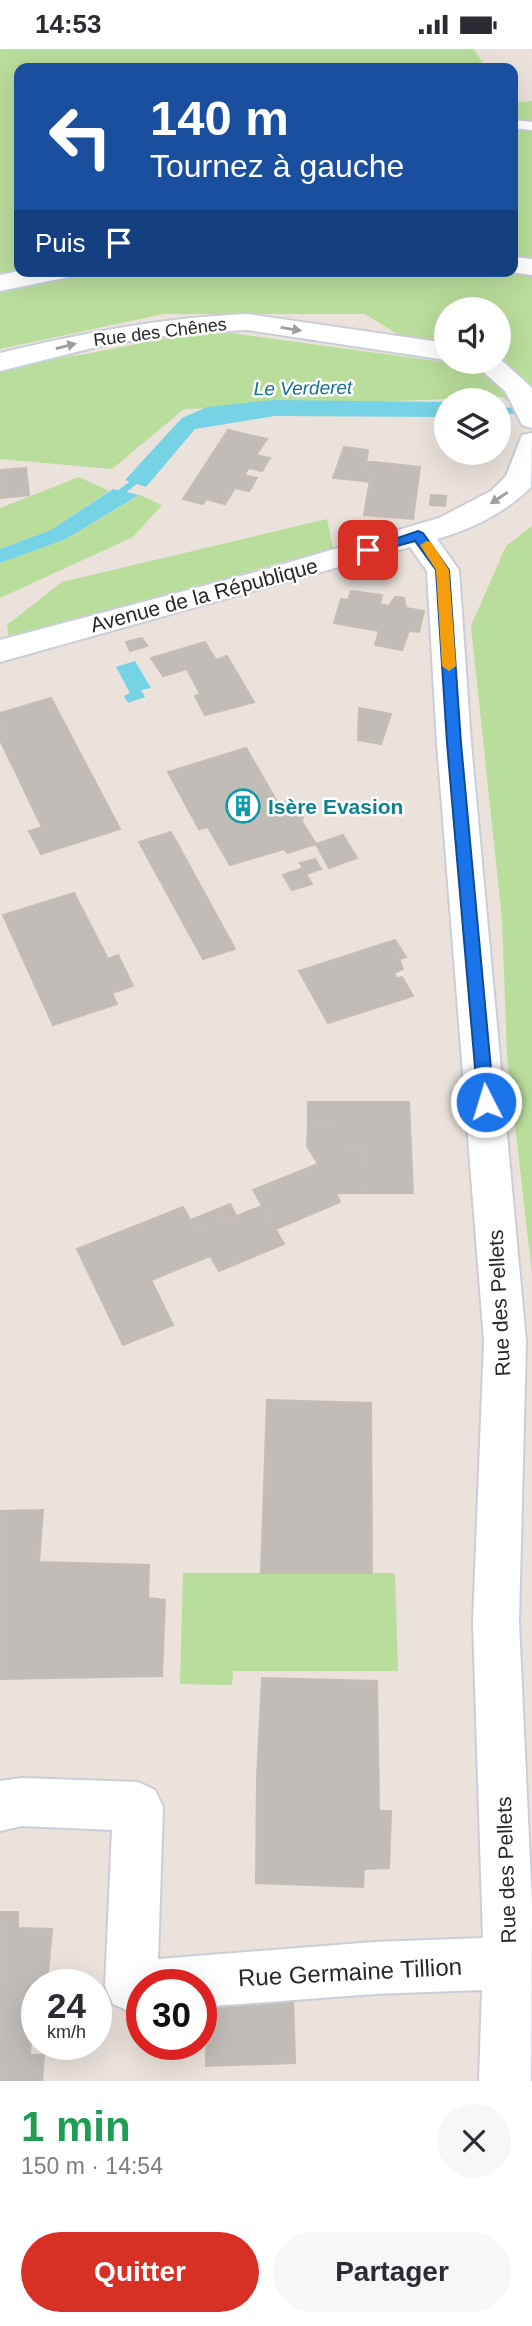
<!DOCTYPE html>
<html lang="fr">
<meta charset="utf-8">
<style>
body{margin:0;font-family:Helvetica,sans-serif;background:#f7f7f7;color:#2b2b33;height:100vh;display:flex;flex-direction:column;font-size:26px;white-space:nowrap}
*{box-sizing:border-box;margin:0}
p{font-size:23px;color:#7c7c81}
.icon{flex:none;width:38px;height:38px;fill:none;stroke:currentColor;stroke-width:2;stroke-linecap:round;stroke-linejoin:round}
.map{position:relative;height:2032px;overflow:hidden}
.details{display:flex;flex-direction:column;background:#fff;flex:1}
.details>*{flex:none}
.hud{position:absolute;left:14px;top:14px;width:504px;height:214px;border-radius:14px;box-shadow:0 7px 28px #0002;background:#1a4fa0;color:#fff;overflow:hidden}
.fabs{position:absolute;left:434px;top:248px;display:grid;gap:14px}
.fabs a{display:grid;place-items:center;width:77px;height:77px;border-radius:50%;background:#fff;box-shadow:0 7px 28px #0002;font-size:35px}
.speed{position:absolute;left:21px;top:1920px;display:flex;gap:14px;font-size:35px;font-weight:700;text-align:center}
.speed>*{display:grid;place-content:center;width:91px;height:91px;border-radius:50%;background:#fff;box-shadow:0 7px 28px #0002;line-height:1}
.speed small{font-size:18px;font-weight:400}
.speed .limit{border:10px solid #d22;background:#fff;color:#111}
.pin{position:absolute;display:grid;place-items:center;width:60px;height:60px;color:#fff;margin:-30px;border-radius:14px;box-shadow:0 4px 10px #0006}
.me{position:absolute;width:77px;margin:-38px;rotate:355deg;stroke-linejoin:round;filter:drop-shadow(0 0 5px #0008)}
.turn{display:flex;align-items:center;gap:24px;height:147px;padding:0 21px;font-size:32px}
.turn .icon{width:91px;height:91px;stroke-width:2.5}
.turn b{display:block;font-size:49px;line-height:60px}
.then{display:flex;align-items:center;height:66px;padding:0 21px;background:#0003;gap:14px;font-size:26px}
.round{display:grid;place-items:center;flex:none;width:74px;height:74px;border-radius:37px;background:#f7f7f7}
.headline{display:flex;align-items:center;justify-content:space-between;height:119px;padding:0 21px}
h1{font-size:42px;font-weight:600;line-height:52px;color:#1e9e55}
.action{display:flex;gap:14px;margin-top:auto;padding:14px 21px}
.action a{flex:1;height:80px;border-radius:42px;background:#d93025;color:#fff;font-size:28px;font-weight:600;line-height:80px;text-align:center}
.action a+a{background:#f7f7f7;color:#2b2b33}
.status{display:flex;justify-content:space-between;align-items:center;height:49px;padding:0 35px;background:#fff;direction:ltr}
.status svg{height:19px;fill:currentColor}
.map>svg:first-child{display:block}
</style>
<div class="status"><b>14:53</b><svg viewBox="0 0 49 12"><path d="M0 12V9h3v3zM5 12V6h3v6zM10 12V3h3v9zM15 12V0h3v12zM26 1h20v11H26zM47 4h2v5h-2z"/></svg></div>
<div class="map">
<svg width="532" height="2032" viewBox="0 0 532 2032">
<rect width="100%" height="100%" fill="#eae2db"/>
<!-- green -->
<path fill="#b9dd9b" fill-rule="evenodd" d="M0,0H474L486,19H19V222H513V54L532,52V367L502,348L184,360L112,420L0,410V317L86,305L209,281L443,313L365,265H163L0,300ZM446,261H499V313H446Z
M79,428L109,442L51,481L0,500V459Z
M140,446L162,456L133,488L0,549V514L66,490Z
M327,470L333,499L9,589L7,576L62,533Z
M532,477V1225L507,1005L502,870L471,577L506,497Z
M183,1524H395L398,1622H233L232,1636L180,1635Z"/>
<!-- water -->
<path fill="#75d3e5" d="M273,351L446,353V368L275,367L195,380L146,438L125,431L182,369L207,358Z
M113,440L139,446L66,490L0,514V500L51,481Z
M135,612L151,639L141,641L145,648L128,654L124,647L130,644L116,618Z"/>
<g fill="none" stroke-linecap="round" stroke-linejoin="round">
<!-- stream -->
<path fill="#75d3e5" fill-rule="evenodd" d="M499,358L532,360V366L499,364Z
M146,420L151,423L149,425L114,453H108V449Z"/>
</g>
<!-- building -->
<path fill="#c2bcb8" stroke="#c5bdb5" stroke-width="2" d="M228,381L267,390L256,406L270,409L262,422L249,419L244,426L257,429L249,442L235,439L225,455L206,450L203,455L183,450Z
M344,398L368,401L363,432L333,429Z
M366,413H373L370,433L363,432Z
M373,413L420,418L413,470L364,466Z
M26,419L29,446L0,449V421Z
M431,446L446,447L445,457L430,456Z
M351,542L382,546L380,555L389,557L395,548L404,549L406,559L424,562L419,583L409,582L402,601L375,596L379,582L334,574L341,550L348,551Z
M142,589L147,597L130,602L126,593Z
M205,593L216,611L227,607L254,653L205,666L195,647L200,645L187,620L163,627L151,609Z
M51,649L120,780L41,805L29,782L42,778L0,691V664Z
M359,659L391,665L381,695L358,691Z
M246,699L279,756L285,753L304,758L302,773L316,795L287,804L284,800L230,816L208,778L199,780L168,723Z
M171,783L235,900L203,910L139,793Z
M343,786L357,809L329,819L316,795Z
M315,810L321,820L306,825L312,835L292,841L283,826L303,819L300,814Z
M74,844L108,910L118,906L133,937L112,944L117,955L53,976L3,866Z
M395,891L406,908L399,910L403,920L394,924L397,930L402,928L413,947L328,974L299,922Z
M308,1053H409L413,1144H363L360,1098L342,1099L341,1091H334V1078H308Z
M308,1078H334V1091H341L342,1099L360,1098L363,1144H336L340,1153L276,1180L253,1141L318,1115L307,1097Z
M230,1155L236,1166L197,1183L191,1171Z
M262,1157L284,1195L219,1222L210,1207L151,1231L173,1276L123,1296L77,1200L183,1158L197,1183Z
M267,1351L371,1354L372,1524H261Z
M43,1461L39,1513L149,1516L148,1549L165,1551L162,1627L0,1630V1462Z
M262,1629L377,1632L379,1762H391L389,1819L364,1820L363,1838L256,1834L257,1729Z
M0,1863H18V1879L52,1880L47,1936H37V1948H34L30,2006H44L42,2032H0Z
M293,1945L295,2014L206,2017L207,1947Z"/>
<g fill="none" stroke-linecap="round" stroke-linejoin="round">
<defs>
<path id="service" d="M513,71L532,73V81L513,79Z"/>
<path id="minor" d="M247,265L446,294V311L247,281L184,284L108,295L0,322V304C84,284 160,269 247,265Z
M499,309L532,339V379L522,376L505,342L472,313H499Z
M532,384L531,438C505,464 472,480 437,490L459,521L471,694L526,1292L519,1573L532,1856L531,2032H479L482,1941L374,1945L201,1958V1936H142V1962L131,1963L113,1955L105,1937L112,1781L22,1777L0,1782V1732L22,1729L138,1733L155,1741L163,1758L158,1910L374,1893L483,1889L473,1573L484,1292L437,694L427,522L410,498L0,613V591L267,520L439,469L491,442L506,427L522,386Z"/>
<path id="secondary" d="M513,208L532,210V226L505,222H513Z
M19,222H71L68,228L0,242V226Z"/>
</defs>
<!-- service casing -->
<use href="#service" stroke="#caced9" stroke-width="4"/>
<!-- minor casing -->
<use href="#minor" stroke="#caced9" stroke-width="4"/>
<!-- secondary casing -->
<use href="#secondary" stroke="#caced9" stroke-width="4"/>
<!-- service -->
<use href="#service" fill="#fff" fill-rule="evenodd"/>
<!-- minor -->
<use href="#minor" fill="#fff" fill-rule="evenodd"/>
<!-- secondary -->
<use href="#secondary" fill="#fff" fill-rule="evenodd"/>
</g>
<!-- one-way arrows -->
<defs><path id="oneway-solid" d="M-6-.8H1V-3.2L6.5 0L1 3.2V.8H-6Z" transform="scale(1.75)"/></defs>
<g fill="#9e9e9e">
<use href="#oneway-solid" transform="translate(291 280) rotate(9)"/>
<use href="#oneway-solid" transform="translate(66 297) rotate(-14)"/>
<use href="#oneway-solid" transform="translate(499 449) rotate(146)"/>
</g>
<!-- route -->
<path fill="#1a73e8" stroke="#114b97" stroke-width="2" d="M418,482L423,484L449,521L461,694L494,1053L486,1060L478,1053L447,694L436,521L415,492L368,505L362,501Z"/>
<!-- slow -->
<path fill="#f59e0b" d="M427,492L431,493L449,521L456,617L449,622L442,617L436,521L420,496Z"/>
<!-- icons -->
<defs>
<symbol id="building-ring" viewBox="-11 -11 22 22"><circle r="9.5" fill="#fff" stroke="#0f9aa8" stroke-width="1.5"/><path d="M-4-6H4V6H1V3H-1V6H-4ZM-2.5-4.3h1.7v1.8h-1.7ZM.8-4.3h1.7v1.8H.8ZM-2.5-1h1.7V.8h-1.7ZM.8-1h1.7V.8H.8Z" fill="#0f9aa8"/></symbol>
</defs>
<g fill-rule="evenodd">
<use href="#building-ring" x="224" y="738" width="38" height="38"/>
</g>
<g text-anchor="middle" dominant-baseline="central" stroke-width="5" stroke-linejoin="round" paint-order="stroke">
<!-- far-street labels -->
<g font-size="18" fill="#282828" stroke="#fff">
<text transform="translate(160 283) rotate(-7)">Rue des Chênes</text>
</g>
<!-- far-water labels -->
<g font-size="19" font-style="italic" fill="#17728e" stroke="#fff">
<text transform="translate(303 339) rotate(-1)">Le Verderet</text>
</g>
<!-- street labels -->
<g font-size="21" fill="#282828" stroke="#fff">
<text transform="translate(204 546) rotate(-15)">Avenue de la République</text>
<text transform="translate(499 1254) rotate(-93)">Rue des Pellets</text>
<text transform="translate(506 1821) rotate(-92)">Rue des Pellets</text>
</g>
<!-- culture labels -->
<g font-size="21" font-weight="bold" fill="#0d838f" stroke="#fff" text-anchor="start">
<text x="268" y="757">Isère Evasion</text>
</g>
<!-- near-street labels -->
<g font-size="24" fill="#282828" stroke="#fff">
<text transform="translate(350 1923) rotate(-3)">Rue Germaine Tillion</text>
</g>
</g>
</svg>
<div class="fabs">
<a><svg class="icon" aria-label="sound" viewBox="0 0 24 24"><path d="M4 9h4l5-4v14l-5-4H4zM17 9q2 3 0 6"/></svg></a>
<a><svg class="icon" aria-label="layers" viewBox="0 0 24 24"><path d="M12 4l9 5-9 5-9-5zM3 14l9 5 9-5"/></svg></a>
</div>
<div class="speed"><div>24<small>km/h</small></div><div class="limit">30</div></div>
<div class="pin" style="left:368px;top:501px;background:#d93025"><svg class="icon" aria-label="arrive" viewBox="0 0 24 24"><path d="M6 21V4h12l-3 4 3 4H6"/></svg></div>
<svg class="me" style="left:486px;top:1053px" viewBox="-20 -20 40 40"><circle r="17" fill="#1a73e8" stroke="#fff" stroke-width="3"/><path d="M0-11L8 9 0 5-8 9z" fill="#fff"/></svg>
<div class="hud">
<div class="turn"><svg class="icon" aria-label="left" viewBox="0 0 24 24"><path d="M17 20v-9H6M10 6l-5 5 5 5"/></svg><div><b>140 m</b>Tournez à gauche</div></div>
<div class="then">Puis<svg class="icon" aria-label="arrive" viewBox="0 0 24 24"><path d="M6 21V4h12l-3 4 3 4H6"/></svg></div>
</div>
</div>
<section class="details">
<div class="headline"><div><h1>1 min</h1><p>150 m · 14:54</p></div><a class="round"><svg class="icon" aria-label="close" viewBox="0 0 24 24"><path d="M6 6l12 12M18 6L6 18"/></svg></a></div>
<div class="action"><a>Quitter</a><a>Partager</a></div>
</section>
